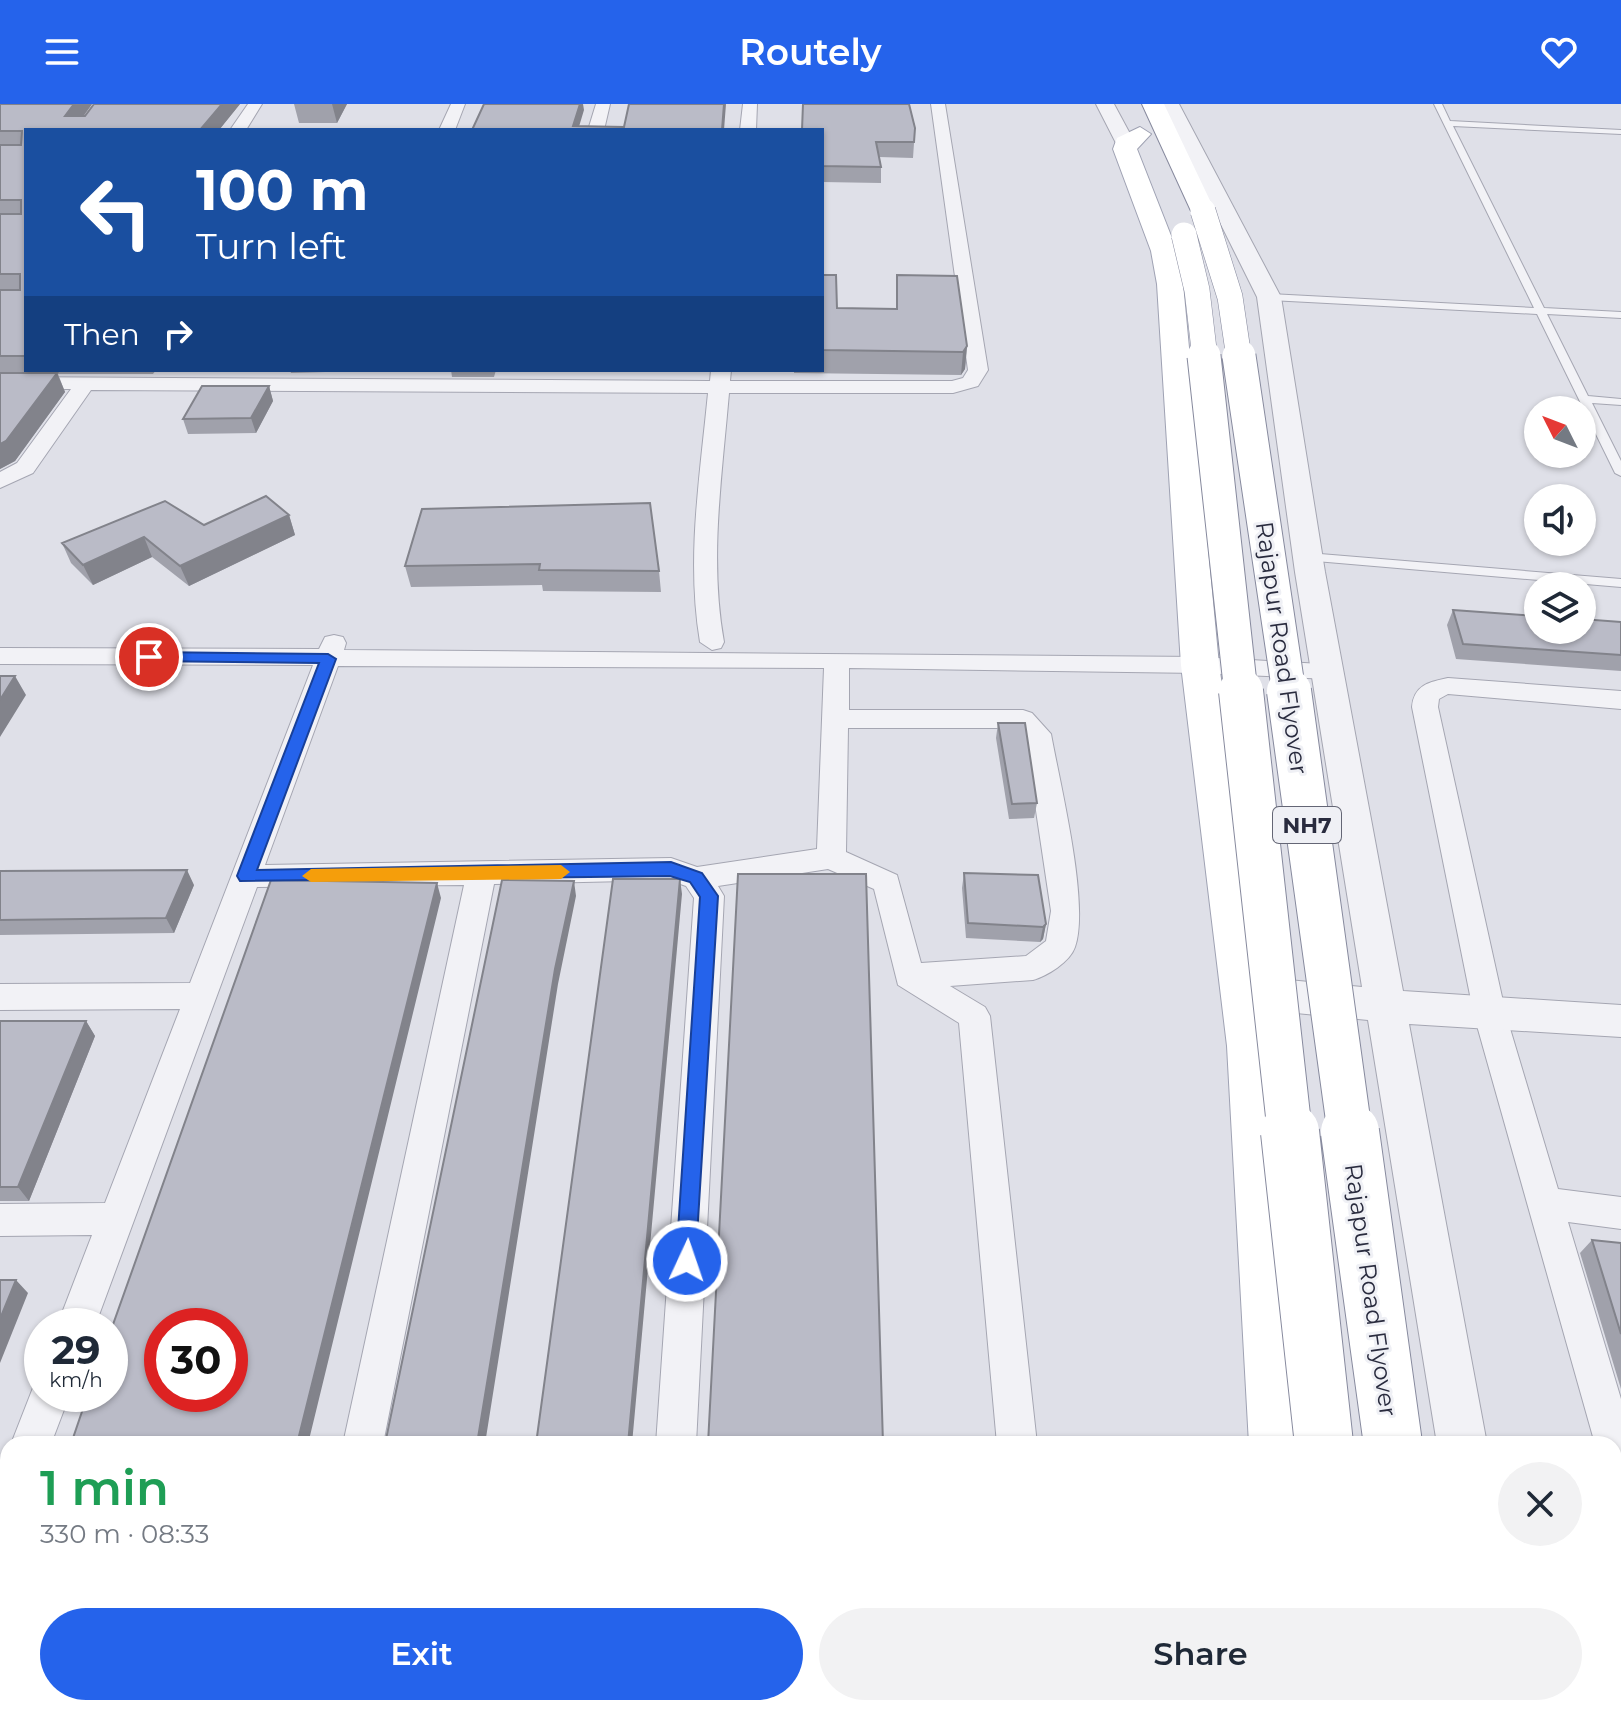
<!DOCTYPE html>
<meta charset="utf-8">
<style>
body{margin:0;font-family:Montserrat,sans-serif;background:#f2f2f3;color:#1f2937;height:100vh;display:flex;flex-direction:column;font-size:30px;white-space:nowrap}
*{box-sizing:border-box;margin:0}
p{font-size:26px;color:#747a83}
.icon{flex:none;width:44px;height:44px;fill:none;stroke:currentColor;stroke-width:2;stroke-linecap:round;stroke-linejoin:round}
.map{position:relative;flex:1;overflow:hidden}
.drawer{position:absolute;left:0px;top:1332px;width:1622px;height:280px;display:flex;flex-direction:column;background:#fff;border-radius:24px 24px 0 0;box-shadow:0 2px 6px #0004}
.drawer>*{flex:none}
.top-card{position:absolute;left:24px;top:24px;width:800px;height:244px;border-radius:0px;box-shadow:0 2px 6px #0004;background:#1a4fa0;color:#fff;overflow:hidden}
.needle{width:52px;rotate:312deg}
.buttons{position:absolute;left:1524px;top:292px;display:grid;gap:16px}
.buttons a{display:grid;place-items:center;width:72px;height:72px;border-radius:50%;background:#fff;box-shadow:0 2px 6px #0004;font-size:40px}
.speed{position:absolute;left:24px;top:1204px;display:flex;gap:16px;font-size:40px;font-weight:700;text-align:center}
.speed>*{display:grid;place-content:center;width:104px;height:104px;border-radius:50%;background:#fff;box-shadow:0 2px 6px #0004;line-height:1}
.speed small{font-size:20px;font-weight:400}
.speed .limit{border:12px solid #d22;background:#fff;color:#111}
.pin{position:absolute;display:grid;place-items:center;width:68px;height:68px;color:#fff;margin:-34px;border:4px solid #fff;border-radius:50%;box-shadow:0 2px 8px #0007}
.me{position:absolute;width:88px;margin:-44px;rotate:3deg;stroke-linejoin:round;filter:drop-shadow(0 0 6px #0008)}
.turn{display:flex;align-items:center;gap:28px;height:168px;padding:0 40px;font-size:36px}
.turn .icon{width:104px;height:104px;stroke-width:2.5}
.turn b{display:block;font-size:56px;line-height:68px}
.then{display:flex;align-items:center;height:76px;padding:0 40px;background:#0003;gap:16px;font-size:30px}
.round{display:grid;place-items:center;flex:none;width:84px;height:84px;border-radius:42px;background:#f2f2f3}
.summary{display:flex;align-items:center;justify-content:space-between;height:136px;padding:0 40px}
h1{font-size:48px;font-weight:600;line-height:60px;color:#1e9e55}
.primary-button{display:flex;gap:16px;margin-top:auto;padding:16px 40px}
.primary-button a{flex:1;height:92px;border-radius:48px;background:#2563eb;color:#fff;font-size:32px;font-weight:600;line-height:92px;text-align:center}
.primary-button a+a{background:#f2f2f3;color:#1f2937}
header{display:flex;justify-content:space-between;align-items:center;height:104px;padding:0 40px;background:#2563eb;color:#fff;font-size:36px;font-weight:600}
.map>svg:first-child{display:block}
</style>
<header><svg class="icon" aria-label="menu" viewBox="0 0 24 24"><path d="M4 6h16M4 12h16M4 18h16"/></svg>Routely<svg class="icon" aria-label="heart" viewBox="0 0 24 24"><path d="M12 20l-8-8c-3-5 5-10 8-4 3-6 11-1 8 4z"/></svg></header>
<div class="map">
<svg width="1621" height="1612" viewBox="0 0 1621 1612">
<rect width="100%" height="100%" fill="#dfe0e8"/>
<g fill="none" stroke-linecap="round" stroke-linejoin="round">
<defs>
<path id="service" d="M1434,0H1442L1450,17L1621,26V30L1453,22L1544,204L1621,208V214L1547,210L1588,292L1621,295V301L1592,299L1621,357V372L1615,369L1537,210L1269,196L1264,193L1269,190L1534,204Z
M1308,449L1621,475V483L1304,456V450Z"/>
<path id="minor" d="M248,0H262L246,26H230Z
M451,0H465L455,26H439Z
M596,0H610L604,26H588Z
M743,0H757L756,26H740Z
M931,0H945L988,266L978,282L953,289H729C722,372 709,455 724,538L721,544L712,546L700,538C686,455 700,372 708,289L91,286L33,369L0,384V368L17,359L71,285H0V273L710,277L711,266H731L730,277H952L963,274L968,266Z
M334,531L343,533L346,539L344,546L1200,553L1338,561L1342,567L1338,573L1329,575L1200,569L849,564V606H1023L1032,609L1051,630C1060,680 1090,800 1075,843C1070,858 1047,872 1033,876L950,882L985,903L990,912L1037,1340H997L959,919L898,881L874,785L828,765L718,782L724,792L696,1340H656L694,794L686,782L669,776L494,780L383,1340H343L464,781L257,783L95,1222H57L92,1131L0,1132V1100L105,1099L180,905L0,906V880L190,879L313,561L0,560V544L319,545L325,533ZM338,562L824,564L817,745L697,763L671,754L265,761ZM848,624H1016L1025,633L1051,807L1046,837L1026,852L921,859L897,771L846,748Z
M1448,574L1621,587V605L1448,590L1439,595L1438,603L1506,911L1558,1085L1621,1093V1125L1568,1118L1621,1295V1382L1614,1379V1340H1595L1474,911L1412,603C1414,581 1429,578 1448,574Z
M42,1274V1290H70L51,1340H11L36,1276Z
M8,1381V1440L0,1444V1385Z
M284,1604H328L327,1612H281Z
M638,1604H682L683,1612H637Z
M1022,1604H1066L1068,1612H1022Z"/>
<path id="tertiary" d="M1096,0H1114L1135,39L1132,43H1118Z
M1161,0H1179L1281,193L1325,468L1403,887L1621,901V933L1409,920L1487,1340H1437L1368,916L1245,904L1231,899L1225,888L1231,877L1245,872L1362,883L1295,468L1257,193Z
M1481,1604H1537L1540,1612H1482Z"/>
<path id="primary" d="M1140,23L1151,30L1137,45L1177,147L1183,180L1219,561L1275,942L1307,1340H1249L1227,942L1181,561L1157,180L1151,147L1113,45L1117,34Z
M1264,1604H1330V1612H1264Z"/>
<path id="trunk" d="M1142,0H1164L1215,107L1212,112L1203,114L1191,107Z
M1320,1604H1386L1387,1612H1321Z
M1396,1604H1462L1463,1612H1397Z"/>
</defs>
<!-- service casing -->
<use href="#service" stroke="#a5a6b2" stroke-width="2"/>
<!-- minor casing -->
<use href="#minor" stroke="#a5a6b2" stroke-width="2"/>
<!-- tertiary casing -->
<use href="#tertiary" stroke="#a5a6b2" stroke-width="2"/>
<!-- primary casing -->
<use href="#primary" stroke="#9fa2b3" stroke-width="2"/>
<!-- trunk casing -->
<use href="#trunk" stroke="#878a9e" stroke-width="2"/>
<!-- service -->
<use href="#service" fill="#f2f2f6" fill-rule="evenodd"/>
<!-- minor -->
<use href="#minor" fill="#f2f2f6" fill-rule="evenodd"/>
<!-- tertiary -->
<use href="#tertiary" fill="#f2f2f6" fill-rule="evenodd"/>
<!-- primary -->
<use href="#primary" fill="#fff" fill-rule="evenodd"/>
<!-- trunk -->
<use href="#trunk" fill="#fff" fill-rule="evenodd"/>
<defs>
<path id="trunk-bridge-far3" d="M1203,107L1230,193L1239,254
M1184,131L1197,186L1205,254"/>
<path id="trunk-bridge-far2" d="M1204,252L1241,589
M1239,252L1289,589"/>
<path id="trunk-bridge-far1" d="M1241,587L1290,1030
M1289,587L1350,1030"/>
<path id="trunk-bridge" d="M1290,1028L1324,1340
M1350,1028L1393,1340"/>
</defs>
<!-- trunk-bridge-far3 casing -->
<use href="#trunk-bridge-far3" stroke="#878a9e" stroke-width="26" stroke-linecap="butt"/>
<!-- trunk-bridge-far2 casing -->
<use href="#trunk-bridge-far2" stroke="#878a9e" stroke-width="35" stroke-linecap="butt"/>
<!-- trunk-bridge-far1 casing -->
<use href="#trunk-bridge-far1" stroke="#878a9e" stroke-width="46" stroke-linecap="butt"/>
<!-- trunk-bridge casing -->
<use href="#trunk-bridge" stroke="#878a9e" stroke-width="60" stroke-linecap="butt"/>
<!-- trunk-bridge-far3 -->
<use href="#trunk-bridge-far3" stroke="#fff" stroke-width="25"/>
<!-- trunk-bridge-far2 -->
<use href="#trunk-bridge-far2" stroke="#fff" stroke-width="33"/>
<!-- trunk-bridge-far1 -->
<use href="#trunk-bridge-far1" stroke="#fff" stroke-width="44"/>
<!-- trunk-bridge -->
<use href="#trunk-bridge" stroke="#fff" stroke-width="58"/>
</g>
<!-- wall -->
<path fill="#a0a1ab" d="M0,0H92L84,12H85L94,0H240L219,26H26V266H156L153,270H58L65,288L15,357L0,365Z
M294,0H347L337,19H299Z
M915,24L913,54L879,53L881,63V79L822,78V26Z
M822,171L837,204L967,242L965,265L961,271L794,269V266H822Z
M290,266H395L291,269Z
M451,266H496L494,273H452Z
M269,282L273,297L256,329L188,330L183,315Z
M422,405L659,467L661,488L543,487L542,481L411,483L405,462Z
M289,411L295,431L189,482L152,453L93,481L71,459L62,439Z
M1453,506L1621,518V567L1456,555L1447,521Z
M998,619L1037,699L1034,714L1009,715L996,634Z
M0,767L194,781L174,829L0,831Z
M964,769L1046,820L1043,835L1040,838L966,834L962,784Z
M0,917H86L95,932L29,1097H0Z
M1592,1136L1621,1139V1285L1580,1149Z"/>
<!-- shaded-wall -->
<path fill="#82838b" d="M74,0H92L73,26L65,12Z
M222,0H240L219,26H200Z
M332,0H347L337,19Z
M579,0H583L584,6L578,26L573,22Z
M724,0H726L724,26H722Z
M967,242L965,265L961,271L963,248Z
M57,269L65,288L15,357L0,365V340Z
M269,282L273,297L256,329L251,314Z
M289,411L295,431L189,482L180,462Z
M144,433L152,453L93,481L83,461Z
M15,572L26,591L0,633V596Z
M187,766L194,781L174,829L166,814Z
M680,775L682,790L632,1340H628Z
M574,777L576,792L558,880L485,1340H477L555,865Z
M437,779L441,794L308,1340H297Z
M1046,820L1043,835L1040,838L1043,823Z
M86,917L95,932L29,1097L18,1083Z
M16,1176L28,1189L0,1259V1215Z
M80,1604H96L93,1612H78Z
M232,1604H244L242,1612H230Z
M434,1604H442L441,1612H433Z
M603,1604H608L607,1612H602Z"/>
<!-- building -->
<path fill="#babbc7" stroke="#82838b" stroke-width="2" fill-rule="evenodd" d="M0,0H74L65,12H85L94,0H222L200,26H26V252H0V186H20V170H0V110H21V96H0V41H21L22,27H0Z
M484,0H580L573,22L624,23L629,0H724L722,26H472Z
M803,0H909L915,24L914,38H876L881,63L822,62V26H802Z
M822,171H836L837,204L897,205V171L957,172L967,242L963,248L822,246Z
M0,269H57L6,337L0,340Z
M202,282H269L251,314L183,315Z
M266,392L289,411L180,462L144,433L83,461L62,439L165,397L204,421Z
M650,399L659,467L539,466L540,460L405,462L422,405Z
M1453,506L1538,512V526H1582V515L1621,518V551L1463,540Z
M0,572H15L0,596Z
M998,619H1025L1037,699L1012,700Z
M187,766L166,814L0,816V767Z
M964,769L1038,771L1046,820L1043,823L968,819Z
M738,770H866L883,1340H708Z
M613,775H680L628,1340H536Z
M271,776L437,779L297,1340H71L88,1290H110V1229ZM162,1222H230V1290H162Z
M502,776L574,777L555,865L477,1340H385Z
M0,917H86L18,1083H0Z
M1592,1136L1621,1139V1230Z
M0,1176H16L0,1215Z
M8,1517V1604H80L78,1612H0V1539Z
M129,1604H232L230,1612H127Z
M330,1604H434L433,1612H329Z
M500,1604H603L602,1612H499Z
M693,1604H890V1612H693Z"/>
<!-- route -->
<path fill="#2563eb" stroke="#184099" stroke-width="2" d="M149,548L328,550L336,555L257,766L671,758L702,769L718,792L695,1165L687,1168L679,1165L676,1157L700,793L690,778L670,772L240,777L237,772L319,559L144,557L142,553Z"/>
<!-- slow -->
<path fill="#f59e0b" d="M561,761L570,768L561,775L311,778L302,772L311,765Z"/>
<g text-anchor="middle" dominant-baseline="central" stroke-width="6" stroke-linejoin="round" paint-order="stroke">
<!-- shield labels -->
<rect fill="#eff0f5" stroke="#646675" stroke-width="2" x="1273" y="703" width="68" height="36" rx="6"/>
<g font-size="22" font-weight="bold" fill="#292b3e">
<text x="1307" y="721">NH7</text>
</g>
<!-- street labels -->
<g font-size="24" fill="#292b3e" stroke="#eff0f5">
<text transform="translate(1282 544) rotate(82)">Rajapur Road Flyover</text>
<text transform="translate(1371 1186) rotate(82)">Rajapur Road Flyover</text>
</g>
</g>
</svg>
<div class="buttons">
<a><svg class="needle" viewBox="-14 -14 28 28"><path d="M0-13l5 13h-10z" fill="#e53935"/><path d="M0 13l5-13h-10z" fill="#747a83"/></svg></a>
<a><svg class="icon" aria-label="sound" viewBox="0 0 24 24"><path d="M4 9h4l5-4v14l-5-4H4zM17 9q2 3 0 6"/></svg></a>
<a><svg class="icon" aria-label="layers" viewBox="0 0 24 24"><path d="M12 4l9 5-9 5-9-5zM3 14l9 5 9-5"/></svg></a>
</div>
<div class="speed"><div>29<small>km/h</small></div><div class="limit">30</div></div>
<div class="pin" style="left:149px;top:553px;background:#d93025"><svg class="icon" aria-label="arrive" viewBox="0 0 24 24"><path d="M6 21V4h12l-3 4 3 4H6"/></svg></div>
<svg class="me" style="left:687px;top:1157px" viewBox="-20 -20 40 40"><circle r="17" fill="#2563eb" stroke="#fff" stroke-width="3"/><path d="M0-11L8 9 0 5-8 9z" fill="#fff"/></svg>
<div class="top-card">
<div class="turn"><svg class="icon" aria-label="left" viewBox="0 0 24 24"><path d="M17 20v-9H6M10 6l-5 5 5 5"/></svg><div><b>100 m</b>Turn left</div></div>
<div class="then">Then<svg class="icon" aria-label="right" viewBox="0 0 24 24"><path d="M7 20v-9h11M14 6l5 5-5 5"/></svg></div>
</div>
<section class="drawer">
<div class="summary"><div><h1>1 min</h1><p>330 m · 08:33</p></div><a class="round"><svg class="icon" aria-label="close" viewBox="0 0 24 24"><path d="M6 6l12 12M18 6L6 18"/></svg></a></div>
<div class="primary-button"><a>Exit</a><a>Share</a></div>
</section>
</div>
